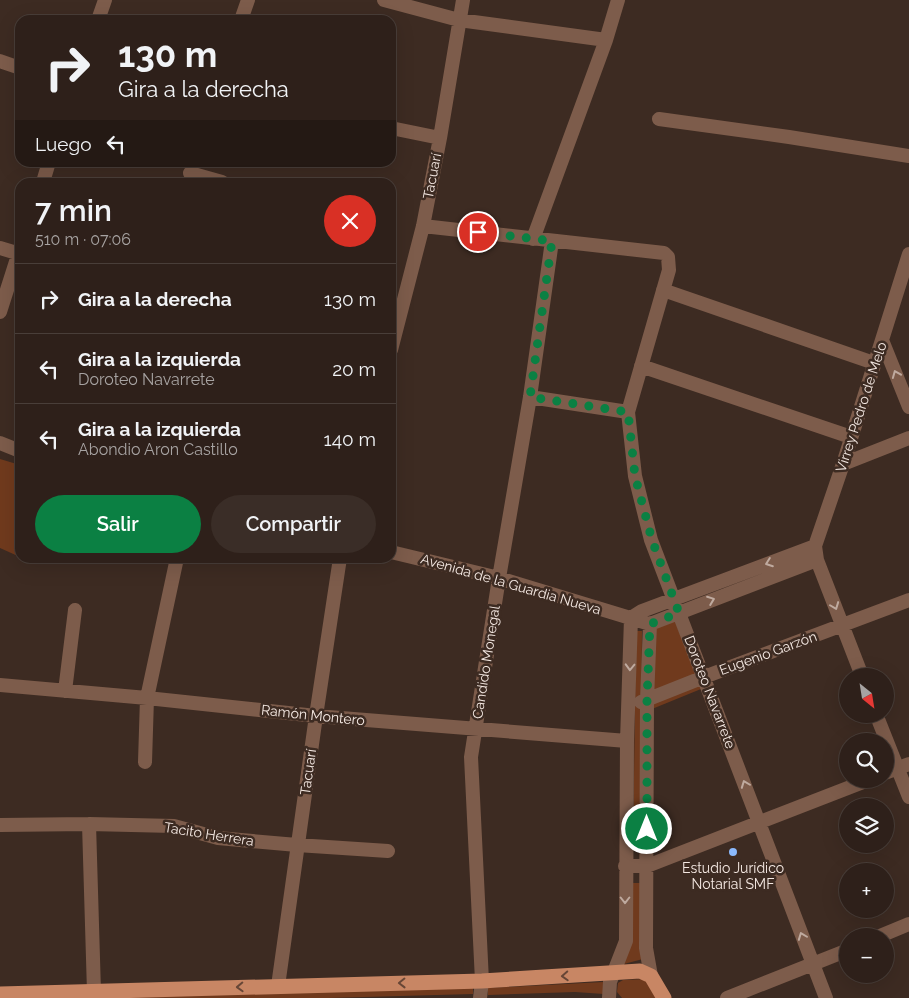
<!DOCTYPE html>
<html lang="es">
<meta charset="utf-8">
<style>
body{margin:0;font-family:Raleway,sans-serif;background:#3a2d27;color:#f1f3f6;height:100vh;display:flex;flex-direction:column;font-size:19px;white-space:nowrap}
*{box-sizing:border-box;margin:0}
p{font-size:16px;color:#a7a3a2}
.icon{flex:none;width:28px;height:28px;fill:none;stroke:currentColor;stroke-width:2;stroke-linecap:round;stroke-linejoin:round}
.map{position:relative;flex:1;overflow:hidden}
.drawer{position:absolute;left:15px;top:178px;width:381px;height:385px;display:flex;flex-direction:column;background:#2e201a;border-radius:15px;box-shadow:0 5px 20px #0002,0 0 0 1px #493e39}
.drawer>*{flex:none}
.banner{position:absolute;left:15px;top:15px;width:381px;height:152px;border-radius:15px;box-shadow:0 5px 20px #0002,0 0 0 1px #493e39;background:#2e201a;color:#f1f3f6;overflow:hidden}
.needle{width:32px;rotate:150deg}
.fabs{position:absolute;left:839px;top:668px;display:grid;gap:10px}
.fabs a{display:grid;place-items:center;width:55px;height:55px;border-radius:50%;background:#2e201a;box-shadow:0 5px 20px #0002,0 0 0 1px #493e39;font-size:25px}
.pin{position:absolute;display:grid;place-items:center;width:42px;height:42px;color:#fff;margin:-21px;border:2px solid #fff;border-radius:50%;box-shadow:0 1px 5px #0007}
.me{position:absolute;width:55px;margin:-28px;rotate:0deg;stroke-linejoin:round;filter:drop-shadow(0 0 4px #0008)}
.turn{display:flex;align-items:center;gap:18px;height:105px;padding:0 20px;font-size:22px}
.turn .icon{width:65px;height:65px;stroke-width:2.5}
.turn b{display:block;font-size:35px;line-height:42px}
.then{display:flex;align-items:center;height:48px;padding:0 20px;background:#0003;gap:10px;font-size:19px}
.round{display:grid;place-items:center;flex:none;width:52px;height:52px;border-radius:26px;background:#3a2d27}
.summary{display:flex;align-items:center;justify-content:space-between;height:85px;padding:0 20px}
h1{font-size:30px;font-weight:600;line-height:38px}
.action{display:flex;gap:10px;margin-top:auto;padding:10px 20px}
.action a{flex:1;height:58px;border-radius:30px;background:#0b8043;color:#fff;font-size:20px;font-weight:600;line-height:58px;text-align:center}
.action a+a{background:#3a2d27;color:#f1f3f6}
ul{padding:0;list-style:none}
li{display:flex;align-items:center;gap:15px;height:70px;padding:0 20px;border-top:1px solid #493e39}
li div{flex:1}
li b{display:block;font-size:19px}
li em{font-style:normal}
.map>svg:first-child{display:block}
</style>
<div class="map">
<svg width="909" height="998" viewBox="0 0 909 998">
<rect width="100%" height="100%" fill="#3d2b22"/>
<!-- green -->
<path fill="#703a1d" d="M0,459L20,465V557L0,548Z
M675,621L701,689L652,709L654,628Z
M636,631H642L640,849H633Z
M631,883H640L643,959L620,965Z
M645,979L656,998H622L617,992L618,983L623,980Z
M603,982L604,994L575,992L488,995V988Z
M473,987V994L329,998H88Z"/>
<g fill="none" stroke-linecap="round" stroke-linejoin="round">
<!-- minor -->
<path stroke="#7d5c4b" stroke-width="14" d="M384,0L459,20L606,40
M98,20L105,0
M241,20L248,0
M0,61L20,68
M659,119L789,137L909,156
M391,128L440,138
M190,173L222,182
M43,182L49,162
M423,226L664,253L668,257L669,270L628,412L635,476L651,540L826,998
M533,239L606,40L618,0
M0,248L20,254
M663,290L874,363
M0,312L20,249
M882,340L909,407
M391,350L423,226L440,138L463,0
M641,366L851,437
M530,397L628,412
M0,443L20,451
M843,464L909,438
M391,552L499,578L650,624L817,560
M631,618L642,611L815,546
M650,624L647,700L646,948L651,976
M862,676L817,560L815,546L843,464L909,254
M0,685L147,698L316,716L627,741
M65,691L75,610
M641,702L704,677L909,600
M876,714L909,797
M145,762L147,698L177,558
M885,773L909,764
M89,824L94,992
M0,825L89,824L174,826L218,838L297,845L388,851
M625,866H647L871,779
M880,936L909,924
M278,986L316,716L340,558
M480,998L482,981L471,757L499,578L530,397L552,241
M609,998L610,982L626,941L627,741L631,618
M727,998L848,950"/>
<!-- major -->
<path stroke="#c88664" stroke-width="15" d="M0,994L482,981L640,971L651,976L664,998"/>
</g>
<!-- one-way arrows -->
<defs><path id="oneway-chevron" d="M-2-3.5L2.5 0L-2 3.5" fill="none" stroke-width="1.6" stroke-linecap="round" stroke-linejoin="round" transform="scale(1.25)"/></defs>
<g stroke="#bfaa9f">
<use href="#oneway-chevron" transform="translate(896 374) rotate(-112)"/>
<use href="#oneway-chevron" transform="translate(769 563) rotate(160)"/>
<use href="#oneway-chevron" transform="translate(711 600) rotate(-21)"/>
<use href="#oneway-chevron" transform="translate(835 606) rotate(69)"/>
<use href="#oneway-chevron" transform="translate(630 667) rotate(92)"/>
<use href="#oneway-chevron" transform="translate(745 784) rotate(-111)"/>
<use href="#oneway-chevron" transform="translate(625 900) rotate(90)"/>
<use href="#oneway-chevron" transform="translate(802 936) rotate(-111)"/>
</g>
<g stroke="#674636">
<use href="#oneway-chevron" transform="translate(565 976) rotate(177)"/>
<use href="#oneway-chevron" transform="translate(402 983) rotate(179)"/>
<use href="#oneway-chevron" transform="translate(240 987) rotate(178)"/>
</g>
<g fill="none" stroke-linecap="round" stroke-linejoin="round">
<!-- route -->
<path stroke="#0b8043" stroke-width="9" stroke-dasharray="0 16.2" d="M478,232L552,241L530,397L628,412L635,476L652,540L679,613L650,624L647,700V829"/>
</g>
<!-- markers -->
<circle fill="#8bb9fc" stroke="#3d2b22" stroke-width="2" cx="733" cy="852" r="5"/>
<g text-anchor="middle" dominant-baseline="central" stroke-width="5" stroke-linejoin="round" paint-order="stroke">
<!-- street labels -->
<g font-size="14" fill="#f5e9e3" stroke="#3d2b22">
<text transform="translate(432 176) rotate(-79)">Tacuarí</text>
<text transform="translate(861 407) rotate(-72)">Virrey Pedro de Melo</text>
<text transform="translate(511 584) rotate(16)">Avenida de la Guardia Nueva</text>
<text transform="translate(768 653) rotate(-20)">Eugenio Garzón</text>
<text transform="translate(486 662) rotate(-81)">Candido Monegal</text>
<text transform="translate(710 692) rotate(69)">Doroteo Navarrete</text>
<text transform="translate(313 715) rotate(6)">Ramón Montero</text>
<text transform="translate(308 772) rotate(-82)">Tacuarí</text>
<text transform="translate(209 834) rotate(9)">Tacito Herrera</text>
</g>
<!-- poi labels -->
<g font-size="14" fill="#f5e9e3" stroke="#3d2b22">
<text x="733" y="868">Estudio Jurídico<tspan x="733" dy="16">Notarial SMF</tspan></text>
</g>
</g>
</svg>
<div class="fabs">
<a><svg class="needle" viewBox="-14 -14 28 28"><path d="M0-13l5 13h-10z" fill="#e53935"/><path d="M0 13l5-13h-10z" fill="#a7a3a2"/></svg></a>
<a><svg class="icon" aria-label="search" viewBox="0 0 24 24"><circle cx="10" cy="10" r="6"/><path d="M15 15l6 6"/></svg></a>
<a><svg class="icon" aria-label="layers" viewBox="0 0 24 24"><path d="M12 4l9 5-9 5-9-5zM3 14l9 5 9-5"/></svg></a>
<a>+</a>
<a>−</a>
</div>
<div class="pin" style="left:478px;top:232px;background:#d93025"><svg class="icon" aria-label="arrive" viewBox="0 0 24 24"><path d="M6 21V4h12l-3 4 3 4H6"/></svg></div>
<svg class="me" style="left:647px;top:829px" viewBox="-20 -20 40 40"><circle r="17" fill="#0b8043" stroke="#fff" stroke-width="3"/><path d="M0-11L8 9 0 5-8 9z" fill="#fff"/></svg>
<div class="banner">
<div class="turn"><svg class="icon" aria-label="right" viewBox="0 0 24 24"><path d="M7 20v-9h11M14 6l5 5-5 5"/></svg><div><b>130 m</b>Gira a la derecha</div></div>
<div class="then">Luego<svg class="icon" aria-label="left" viewBox="0 0 24 24"><path d="M17 20v-9H6M10 6l-5 5 5 5"/></svg></div>
</div>
<section class="drawer">
<div class="summary"><div><h1>7 min</h1><p>510 m · 07:06</p></div><a class="round" style="background:#d93025;color:#fff"><svg class="icon" aria-label="close" viewBox="0 0 24 24"><path d="M6 6l12 12M18 6L6 18"/></svg></a></div>
<ul>
<li><svg class="icon" aria-label="right" viewBox="0 0 24 24"><path d="M7 20v-9h11M14 6l5 5-5 5"/></svg><div><b>Gira a la derecha</b></div><em>130 m</em></li>
<li><svg class="icon" aria-label="left" viewBox="0 0 24 24"><path d="M17 20v-9H6M10 6l-5 5 5 5"/></svg><div><b>Gira a la izquierda</b><p>Doroteo Navarrete</p></div><em>20 m</em></li>
<li><svg class="icon" aria-label="left" viewBox="0 0 24 24"><path d="M17 20v-9H6M10 6l-5 5 5 5"/></svg><div><b>Gira a la izquierda</b><p>Abondio Aron Castillo</p></div><em>140 m</em></li>
</ul>
<div class="action"><a>Salir</a><a>Compartir</a></div>
</section>
</div>
